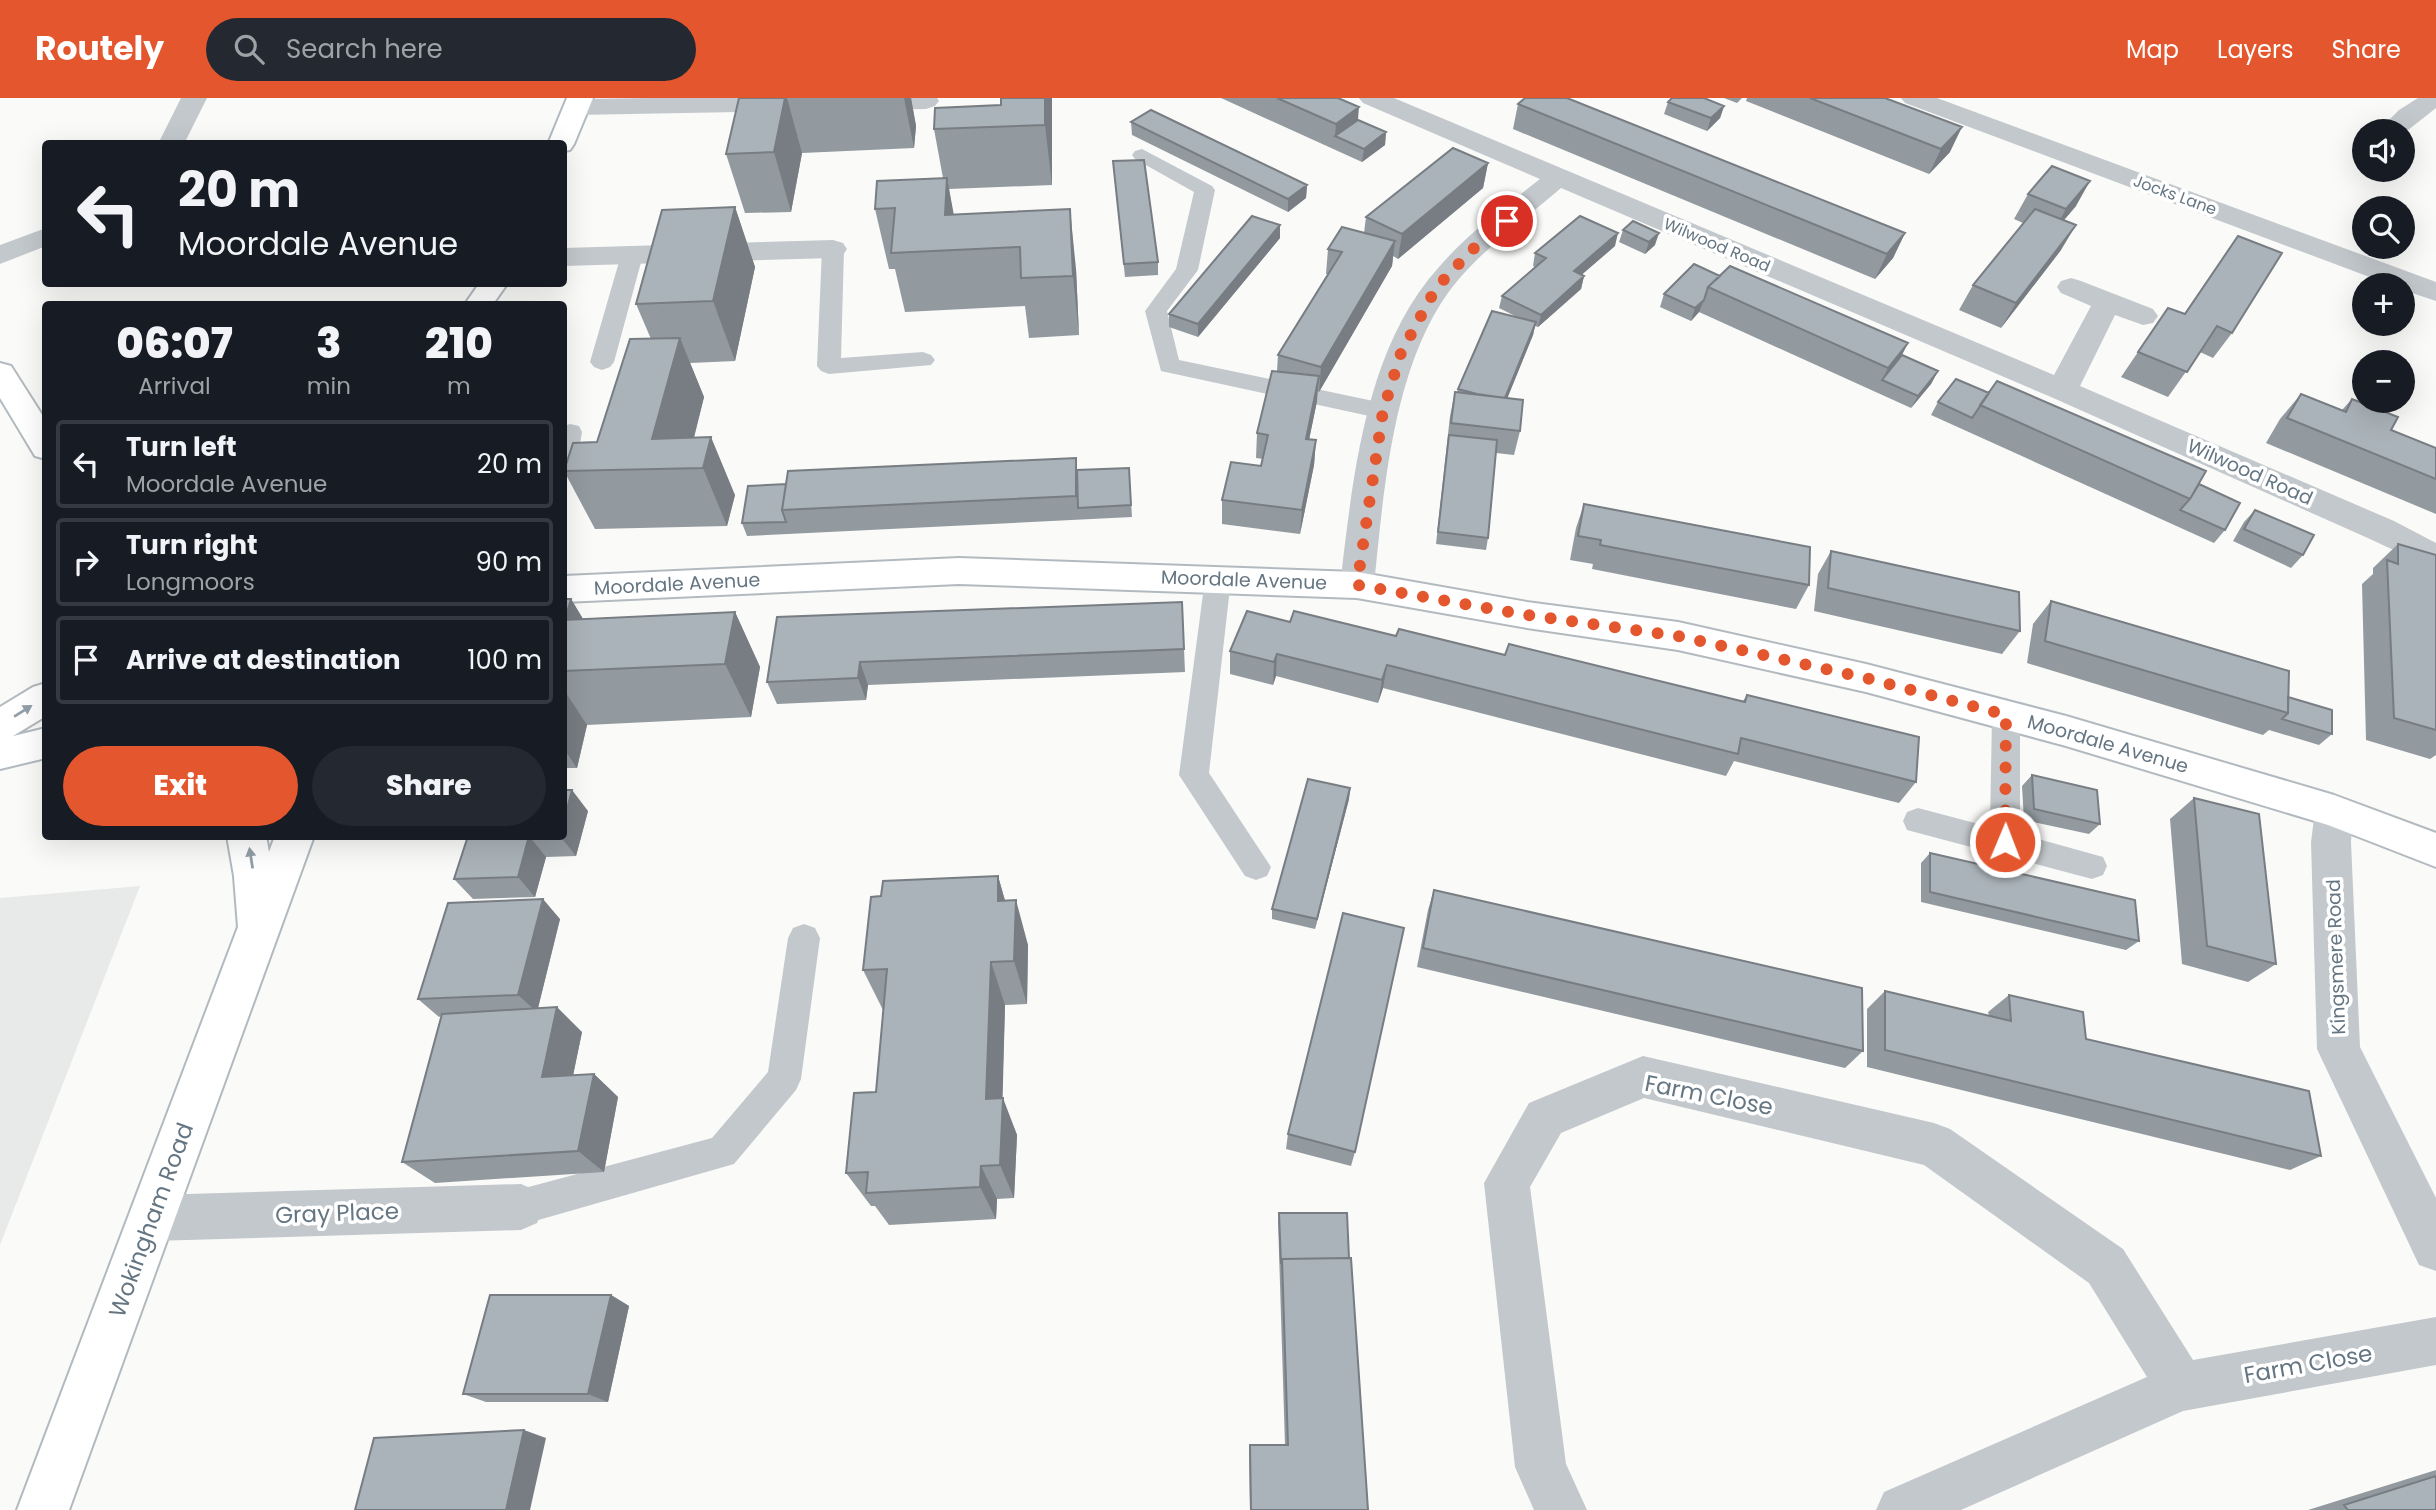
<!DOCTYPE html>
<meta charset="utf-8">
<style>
body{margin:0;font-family:Poppins,sans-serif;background:#242831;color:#f1f3f6;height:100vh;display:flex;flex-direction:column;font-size:26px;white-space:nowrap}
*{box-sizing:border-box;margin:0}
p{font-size:23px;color:#9ea1a6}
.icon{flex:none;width:38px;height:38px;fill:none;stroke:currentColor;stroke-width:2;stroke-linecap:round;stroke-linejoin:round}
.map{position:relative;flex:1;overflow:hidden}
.details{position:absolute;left:42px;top:203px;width:525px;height:539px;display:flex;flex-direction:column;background:#171b24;border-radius:7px;box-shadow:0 7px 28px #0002}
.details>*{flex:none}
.guide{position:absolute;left:42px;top:42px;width:525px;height:147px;border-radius:7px;box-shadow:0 7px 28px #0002;background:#171b24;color:#f1f3f6;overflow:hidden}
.tools{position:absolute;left:2352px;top:21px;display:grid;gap:14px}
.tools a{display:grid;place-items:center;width:63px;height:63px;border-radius:50%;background:#171b24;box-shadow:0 7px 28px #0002;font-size:35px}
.pin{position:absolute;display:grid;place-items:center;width:60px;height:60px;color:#fff;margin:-30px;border:4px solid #fff;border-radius:50%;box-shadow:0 2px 7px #0007}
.me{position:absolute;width:77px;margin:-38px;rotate:1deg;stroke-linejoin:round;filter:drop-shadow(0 0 5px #0008)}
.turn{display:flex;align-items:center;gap:24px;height:147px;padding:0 21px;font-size:32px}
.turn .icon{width:91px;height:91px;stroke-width:2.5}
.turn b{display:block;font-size:49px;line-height:60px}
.eta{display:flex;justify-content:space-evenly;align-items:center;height:119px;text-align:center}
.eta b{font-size:42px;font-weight:800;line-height:49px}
.action{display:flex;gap:14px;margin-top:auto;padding:14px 21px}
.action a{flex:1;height:80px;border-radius:42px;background:#e4572e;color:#fff;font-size:28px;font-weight:800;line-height:80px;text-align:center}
.action a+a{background:#242831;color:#f1f3f6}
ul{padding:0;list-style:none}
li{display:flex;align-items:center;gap:21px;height:88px;margin:0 14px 10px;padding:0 7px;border:4px solid #363941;border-radius:7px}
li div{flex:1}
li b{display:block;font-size:26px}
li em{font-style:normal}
header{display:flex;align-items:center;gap:42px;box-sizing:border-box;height:98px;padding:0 35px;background:#e4572e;color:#fff}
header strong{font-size:33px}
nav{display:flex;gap:38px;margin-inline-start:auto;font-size:24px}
.search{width:490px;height:63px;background:#242831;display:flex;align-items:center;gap:18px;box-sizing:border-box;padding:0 24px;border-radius:38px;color:#9ea1a6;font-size:26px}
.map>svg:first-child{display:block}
</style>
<header>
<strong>Routely</strong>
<div class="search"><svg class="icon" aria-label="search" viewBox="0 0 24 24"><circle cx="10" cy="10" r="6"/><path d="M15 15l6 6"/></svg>Search here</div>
<nav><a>Map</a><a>Layers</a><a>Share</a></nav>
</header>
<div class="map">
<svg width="2436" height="1412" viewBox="0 0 2436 1412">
<rect width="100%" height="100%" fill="#fafaf8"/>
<!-- built -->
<path fill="#e8e9e9" d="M140,788L0,1147V800Z"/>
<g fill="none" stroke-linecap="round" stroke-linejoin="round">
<defs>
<path id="secondary" d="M567,0H593L574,46L570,52L564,53V46H548Z
M479,186H507L493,206H465Z
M0,265L11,268L46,323V361L35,358L0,300Z
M959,460L1357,474L1527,504L1678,524L1866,566L2066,618L2334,697L2436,735V769L2328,727L2066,648L1866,594L1678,552L1527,530L1357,500L959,486L564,504V478Z
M46,585V618L13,638L46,630V660L0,671V609L33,589Z
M227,738H266L269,754L275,738H314L69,1412H17L238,829L234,778Z"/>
</defs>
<!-- secondary casing -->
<use href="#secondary" stroke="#b3babf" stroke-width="4"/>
<!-- lane -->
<path fill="#c3c8cc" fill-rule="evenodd" d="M1142,51L1212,88L1215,92L1198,172L1167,213L1179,262L1383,305L1391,307L1395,313L1391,319L1383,321L1161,273L1145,213L1176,171L1194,94L1135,61L1132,57L1135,53Z
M833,144L841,146L844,151L841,260L923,254L931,257L935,262L931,267L829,276L821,273L817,268L822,151L825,146Z
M632,150L640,152L643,157L614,264L610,269L602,272L594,269L590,264L621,157L624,152Z
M570,326L579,328L582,334L576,369L573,375L564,378V328Z
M1218,471L1227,474L1231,481L1209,675L1271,769L1267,778L1256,782L1245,778L1179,677L1205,481L1209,474Z
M2006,606L2016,609L2020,617V736L2103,759L2107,768L2103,777L2092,781L1907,732L1903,723L1907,714L1918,710L1990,729L1992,617L1996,609Z
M804,826L815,830L820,840L801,981L796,992L734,1066L521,1127L508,1122L503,1109L508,1096L521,1091L712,1040L768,974L788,840L793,830Z"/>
<!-- street -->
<path fill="#c3c8cc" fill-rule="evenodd" d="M181,0H207L184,46H158Z
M651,0H797L801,5L797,10L788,13L577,17L568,14L564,9L568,4L577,1Z
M849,0H937L939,3L935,8L926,11L859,12L850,9L846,4Z
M1359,0H1394L2054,277L2091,208L2061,195L2057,189L2061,183L2071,180L2081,183L2153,211L2158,218L2153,225L2143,227L2115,217L2080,288L2394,423L2436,445V472L2370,441L2051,299L1561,90C1526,120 1488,147 1458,182C1393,259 1384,391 1374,487L1369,496L1357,500L1345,496L1340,487C1353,381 1364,252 1439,169C1468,135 1505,109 1540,81L1363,5Z
M1901,0H1937L2436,184V203L2403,192V187H2391L1905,5Z
M2418,0H2436V10L2403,36V33H2378L2399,12Z
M46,130V148L0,166V147Z
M833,142L843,145L847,151L843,157L833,160L564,168V150Z
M2334,697L2348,702L2353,713L2351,744L2360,949L2436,1100V1173L2419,1167L2317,951L2311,744L2315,713L2320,702Z
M1643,958L1934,1025L1950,1031L2123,1151L2193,1262L2436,1219V1267L2183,1313L1961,1412H1876L1884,1394L2147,1279L2089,1185L1924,1067L1644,1000L1561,1035L1530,1089L1566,1366L1587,1412H1534L1515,1369L1484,1085L1529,1005Z
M521,1086L537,1093L544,1109L537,1125L521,1132L153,1143L137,1136L130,1120L137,1104L153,1097Z"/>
<!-- secondary -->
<use href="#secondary" fill="#fff" fill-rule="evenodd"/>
</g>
<!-- wall -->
<path fill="#929a9f" d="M739,0H911L916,28L914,50L802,55L791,114L745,115L726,56Z
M1001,0H1052V87L949,91L953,116L1076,171L1079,237L1029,240L1025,208L905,214L895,171H889L875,111L943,80L934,31L1001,7Z
M1221,0H1338L1358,22L1386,34L1385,47L1362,64Z
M1724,0H1742L1737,5Z
M1747,0H1885L1950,54L1929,76L1746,3Z
M1668,4L1724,8L1720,20L1707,33L1664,16Z
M1518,6L1905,135L1893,160L1875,181L1513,31Z
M1131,24L1307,87L1306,100L1288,114L1132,37Z
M1488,65L1483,90L1398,161L1393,158L1392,168L1319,294L1317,293V303L1309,342H1316L1314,367L1300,436L1222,426V402L1261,368L1263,361L1256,360L1257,335L1277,273L1278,257L1328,176H1326L1328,151L1364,135L1366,119Z
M1114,76L1158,164V177L1125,179Z
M2028,96L2076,108L2064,122L2061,152L2001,230L1959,212L1973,187L2023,125L2014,121Z
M735,109L755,169L735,263L690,265L704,299L694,340L735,397L727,428L595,431L564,373L597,344L651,241L636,206Z
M1633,123L1655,147L1645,156L1619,144L1623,132Z
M1280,127V140L1198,239L1169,229V216Z
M2238,138L2232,235L2213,260L2200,254L2168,299L2121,279L2168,210L2184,216Z
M1615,148L1581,177L1584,178L1581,191L1538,229L1535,228L1533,237L1507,300L1520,333L1514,357L1496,355L1488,440L1486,452L1436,446L1450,318L1455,294H1457L1458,291L1519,220L1499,210L1502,198L1535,169L1533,168L1535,155Z
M1720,178L1908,245L1902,257L1938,273L1931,286L1911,310L1699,214L1691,223L1660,209L1664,196Z
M1989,295L2199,386L2225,432L2214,445L1931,317L1938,304Z
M2301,296L2342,312L2352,301L2391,332L2436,350V416L2266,345L2280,321Z
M1129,370L1132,419L747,438L742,425L748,388Z
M1584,406L1809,487L1796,511L1592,471L1593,466L1570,462L1576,430Z
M2255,412L2303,457L2291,470L2233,443L2244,424Z
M2398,446L2436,457V657L2430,661L2366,642L2362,486L2373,476V470Z
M1831,453L2020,533L2002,556L1814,513L1818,476Z
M564,501H571L583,521L735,514L760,569L751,619L587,627L577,670H564Z
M2051,503L2288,599L2332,636L2319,647L2269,632L2263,637L2027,565L2033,526Z
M1182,504L1185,574L868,587L866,602L777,606L767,584L777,519Z
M1290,524L1396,538L1505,557L1743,603L1747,597L1916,684L1899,705L1734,663L1726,678L1383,590L1378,605L1276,578L1273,587L1230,576V553Z
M2032,677L2100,726L2089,736L2024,722L2022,688Z
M1350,690L1349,701L1315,831L1272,821V811Z
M2194,700L2276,866L2248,884L2182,866L2170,721Z
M588,713L576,758L546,759L535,799L473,801L454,781L468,738H564Z
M1930,755L2139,843L2126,852L1921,804V765Z
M998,778L1005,802L1028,847L1027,906L1005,907L1002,1000L1017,1037L1014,1100L997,1101L996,1121L889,1127L875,1108H871L846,1075L876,994L883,912L863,872L881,798Z
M1434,792L1863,953L1845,970L1417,869L1428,812Z
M560,821L538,910L582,934L573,977L594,976L618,999L604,1074L435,1085L402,1064L441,918L439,919L418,901Z
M1885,893L1989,918L1988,914L2009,897L2086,941L2321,1058L2290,1072L1867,969V911Z
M1288,1036L1355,1054L1351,1068L1286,1051Z
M1279,1115L1349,1160L1368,1412H1250L1249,1354L1250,1347H1285L1278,1122Z
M611,1197L629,1208L608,1304H486L463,1296Z
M2436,1372V1412H2308Z"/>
<!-- shaded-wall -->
<path fill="#777d82" d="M785,0H787L802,55L791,114L774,54Z
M904,0H911L916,28L914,50Z
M1045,0H1052V87L1045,27Z
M1724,8L1720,20L1707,33L1711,20Z
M1359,9L1357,34L1335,38L1334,51L1336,26Z
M1962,29L1950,54L1929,76L1941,51Z
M1386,34L1385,47L1362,64L1364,51Z
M1488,65L1483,90L1398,161L1402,136Z
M947,80L958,139L945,117Z
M2090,83L2076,108L2052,136L2066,111Z
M1307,87L1306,100L1288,114V101Z
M735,109L755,169L735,263L713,203Z
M1070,111L1076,171L1079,237L1073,178Z
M1280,127V140L1198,239V226Z
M2076,127L2061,152L2001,230L2016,205Z
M1618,135L1615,148L1571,186L1574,173Z
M1659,135L1655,147L1645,156L1649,144Z
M1905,135L1893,160L1875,181L1887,156Z
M1395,143L1392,168L1319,294L1321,269Z
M1584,178L1581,191L1538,229L1541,217Z
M1704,202L1699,214L1691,223L1695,210Z
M1536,224L1533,237L1501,316L1504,303Z
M680,240L704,299L686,370L652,341Z
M1908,245L1895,270L1882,282L1888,270Z
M1938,273L1931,286L1911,310L1918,298Z
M1319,278L1317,303L1304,366L1306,341Z
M711,339L735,397L727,428L703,370Z
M1316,342L1314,367L1300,436L1302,412Z
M571,501L604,556L565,522Z
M735,514L760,569L751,619L725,566Z
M1277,556L1276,578L1273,587L1274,564Z
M860,564L868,587L866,602L858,580Z
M1387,567L1383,590L1378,605L1382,582Z
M564,592L587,627L577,670L564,651Z
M1350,690L1349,701L1315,831L1317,821Z
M572,692L588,713L576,758L560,738H564V723Z
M529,738L546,759L535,799L518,779Z
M998,778L1011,825L998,803Z
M543,801L560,821L537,914L518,897Z
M1016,802L1028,847L1027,906L1014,863Z
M991,864L1005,907L1002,1023L1003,1000L1017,1037L1014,1100L1000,1067L986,1001Z
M557,909L582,934L568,1002L542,979Z
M594,976L618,999L604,1074L578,1053Z
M981,1068L997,1101L996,1121L980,1089Z
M611,1197L629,1208L608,1304L588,1296Z
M524,1332L546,1340L530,1412H506Z"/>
<!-- building -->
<path fill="#aab3b9" stroke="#777d82" stroke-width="2" d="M739,0H785L774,54L726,56Z
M1001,0H1045V27L934,31L935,10L1001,7Z
M1277,0H1338L1359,9L1336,26Z
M1525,0H1567L1905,135L1887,156L1518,6Z
M1672,0H1704L1724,8L1711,20L1668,4Z
M1810,0H1885L1962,29L1941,51Z
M1151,12L1307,87L1288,101L1131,24Z
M1358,22L1386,34L1364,51L1335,38Z
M1453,50L1488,65L1402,136L1366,119Z
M1144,62L1158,164L1124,166L1113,63Z
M2052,68L2090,83L2066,111L2028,96Z
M947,80L945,117L1070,111L1073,178L1021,180L1020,149L891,155L895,110L875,111L877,83Z
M735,109L713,203L636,206L662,112Z
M2035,111L2076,127L2016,205L1973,187Z
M1252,118L1280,127L1198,226L1169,216Z
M1580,118L1618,135L1574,173L1584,178L1541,217L1502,198L1546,160L1535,155Z
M1633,123L1659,135L1649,144L1623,132Z
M1342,129L1395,143L1321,269L1278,257L1342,154L1328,151Z
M2238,138L2282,155L2232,235L2217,228L2187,274L2138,254L2168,210L2185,216Z
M1694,166L1720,178L1708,189L1704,202L1695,210L1664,196Z
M1730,168L1908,245L1888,270L1708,189Z
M1492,213L1536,224L1505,300L1477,296L1458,291Z
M680,240L652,341L711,339L703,370L564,373L573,345L597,344L630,241Z
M1902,257L1938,273L1918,298L1882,282Z
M1272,273L1319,278L1306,341L1316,342L1302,412L1222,402L1231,364L1261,368L1268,337L1257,335Z
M1956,281L1989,295L1972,320L1938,304Z
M1997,283L2206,373L2190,401L1980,307Z
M1455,294L1523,302L1520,333L1451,325Z
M2301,296L2346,314L2352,301L2398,319L2391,332L2436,350V381L2287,320Z
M1449,337L1497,342L1488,440L1438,434Z
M1076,360V398L782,412L788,373Z
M1129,370L1131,407L1078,410L1077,372Z
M786,386L782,412L786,424L742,425L748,388Z
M2199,386L2240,405L2225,432L2180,412L2190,401Z
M1584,406L1810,449L1809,487L1600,447L1601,442L1578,438Z
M2255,412L2314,437L2303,457L2244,431Z
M2398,446L2436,457V632L2394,620L2387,462L2398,466Z
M1831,453L2019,494L2020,533L1828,490Z
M564,501H571L565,522L735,514L725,566L564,573Z
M2051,503L2289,573L2288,615L2045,543Z
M1182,504L1184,551L860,564L858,580L767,584L777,519Z
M1247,513L1290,524L1294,513L1396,538L1399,531L1505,557L1509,546L1745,604L1747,597L1919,639L1916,684L1741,640L1738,656L1387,567L1382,582L1277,556L1274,564L1230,553Z
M2288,599L2332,612V636L2282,621L2288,615Z
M2032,677L2097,692L2100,726L2034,711Z
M1308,681L1350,690L1317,821L1272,811Z
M564,692H572L564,723Z
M2194,700L2259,716L2276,866L2207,848Z
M468,738H529L518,779L454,781Z
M1930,755L2135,802L2139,843L1930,794Z
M998,778V803L1016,802L1014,863L991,864L986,1001L1003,1000L1000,1067L981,1068L980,1089L866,1095L868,1074L846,1075L854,995L876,994L887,871L863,872L871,799L881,798L883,783Z
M1434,792L1862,890L1863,953L1423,850Z
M543,801L518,897L418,901L448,805Z
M1343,815L1404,830L1355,1054L1288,1036Z
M1885,893L2011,923L2009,897L2083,914L2086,941L2309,993L2321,1058L1885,952Z
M557,909L542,979L594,976L578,1053L402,1064L442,916Z
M1279,1115H1347L1349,1160L1282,1161L1281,1166Z
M1351,1160L1368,1412H1251L1250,1347H1288L1282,1161Z
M490,1197H611L588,1296H463Z
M524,1332L506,1412H355L374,1340Z
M2436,1378V1412H2348L2344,1407Z"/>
<!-- one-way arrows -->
<defs><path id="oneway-solid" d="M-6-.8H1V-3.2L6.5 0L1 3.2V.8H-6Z" transform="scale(1.75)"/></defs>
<g fill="#939fa8">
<use href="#oneway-solid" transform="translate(23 613) rotate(-32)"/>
<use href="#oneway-solid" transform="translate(251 760) rotate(-99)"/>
</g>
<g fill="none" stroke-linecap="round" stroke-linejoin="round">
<!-- route -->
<path stroke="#e4572e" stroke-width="12" stroke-dasharray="0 21.6" d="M1507,123L1472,152L1436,190L1401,255L1383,313L1357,487L1527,517L1678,538L1866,580L2006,617L2005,744"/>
</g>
<g text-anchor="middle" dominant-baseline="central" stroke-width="7" stroke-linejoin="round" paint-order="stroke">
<!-- far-street labels -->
<g font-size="16" fill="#657683" stroke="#fff">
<text transform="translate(2175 97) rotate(20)">Jocks Lane</text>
<text transform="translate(1717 147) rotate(23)">Wilwood Road</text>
</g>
<!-- street labels -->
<g font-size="19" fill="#657683" stroke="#fff">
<text transform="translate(2250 374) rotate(24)">Wilwood Road</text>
<text transform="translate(1244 482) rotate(2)">Moordale Avenue</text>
<text transform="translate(677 486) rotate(-3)">Moordale Avenue</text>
<text transform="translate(2108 646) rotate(16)">Moordale Avenue</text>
<text transform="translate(2336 859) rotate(-92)">Kingsmere Road</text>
</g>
<!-- near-street labels -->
<g font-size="23" fill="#657683" stroke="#fff">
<text transform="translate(1709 997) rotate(11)">Farm Close</text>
<text transform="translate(337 1115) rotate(-2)">Gray Place</text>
<text transform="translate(151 1122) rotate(-70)">Wokingham Road</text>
<text transform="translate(2308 1266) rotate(-10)">Farm Close</text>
</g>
</g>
</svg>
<div class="tools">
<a><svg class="icon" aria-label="sound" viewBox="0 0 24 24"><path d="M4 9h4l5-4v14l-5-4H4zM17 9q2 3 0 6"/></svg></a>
<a><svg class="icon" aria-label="search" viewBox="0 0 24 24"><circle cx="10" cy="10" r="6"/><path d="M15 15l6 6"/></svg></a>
<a>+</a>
<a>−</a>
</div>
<div class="pin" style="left:1507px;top:123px;background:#d93025"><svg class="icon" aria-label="arrive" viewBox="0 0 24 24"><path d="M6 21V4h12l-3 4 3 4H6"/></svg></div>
<svg class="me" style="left:2005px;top:744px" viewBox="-20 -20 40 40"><circle r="17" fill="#e4572e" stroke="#fff" stroke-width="3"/><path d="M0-11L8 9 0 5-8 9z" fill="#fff"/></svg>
<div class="guide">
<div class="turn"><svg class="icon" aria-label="left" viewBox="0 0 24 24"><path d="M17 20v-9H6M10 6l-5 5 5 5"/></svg><div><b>20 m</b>Moordale Avenue</div></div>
</div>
<section class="details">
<div class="eta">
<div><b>06:07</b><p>Arrival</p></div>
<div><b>3</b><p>min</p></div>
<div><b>210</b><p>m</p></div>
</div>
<ul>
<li><svg class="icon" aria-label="left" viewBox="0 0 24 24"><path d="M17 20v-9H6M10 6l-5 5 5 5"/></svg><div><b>Turn left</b><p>Moordale Avenue</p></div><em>20 m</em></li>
<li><svg class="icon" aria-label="right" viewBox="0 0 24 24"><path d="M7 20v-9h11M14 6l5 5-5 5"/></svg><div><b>Turn right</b><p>Longmoors</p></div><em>90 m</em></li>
<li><svg class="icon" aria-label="arrive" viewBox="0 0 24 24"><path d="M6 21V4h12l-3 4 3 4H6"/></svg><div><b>Arrive at destination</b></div><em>100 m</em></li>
</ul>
<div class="action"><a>Exit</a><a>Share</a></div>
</section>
</div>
